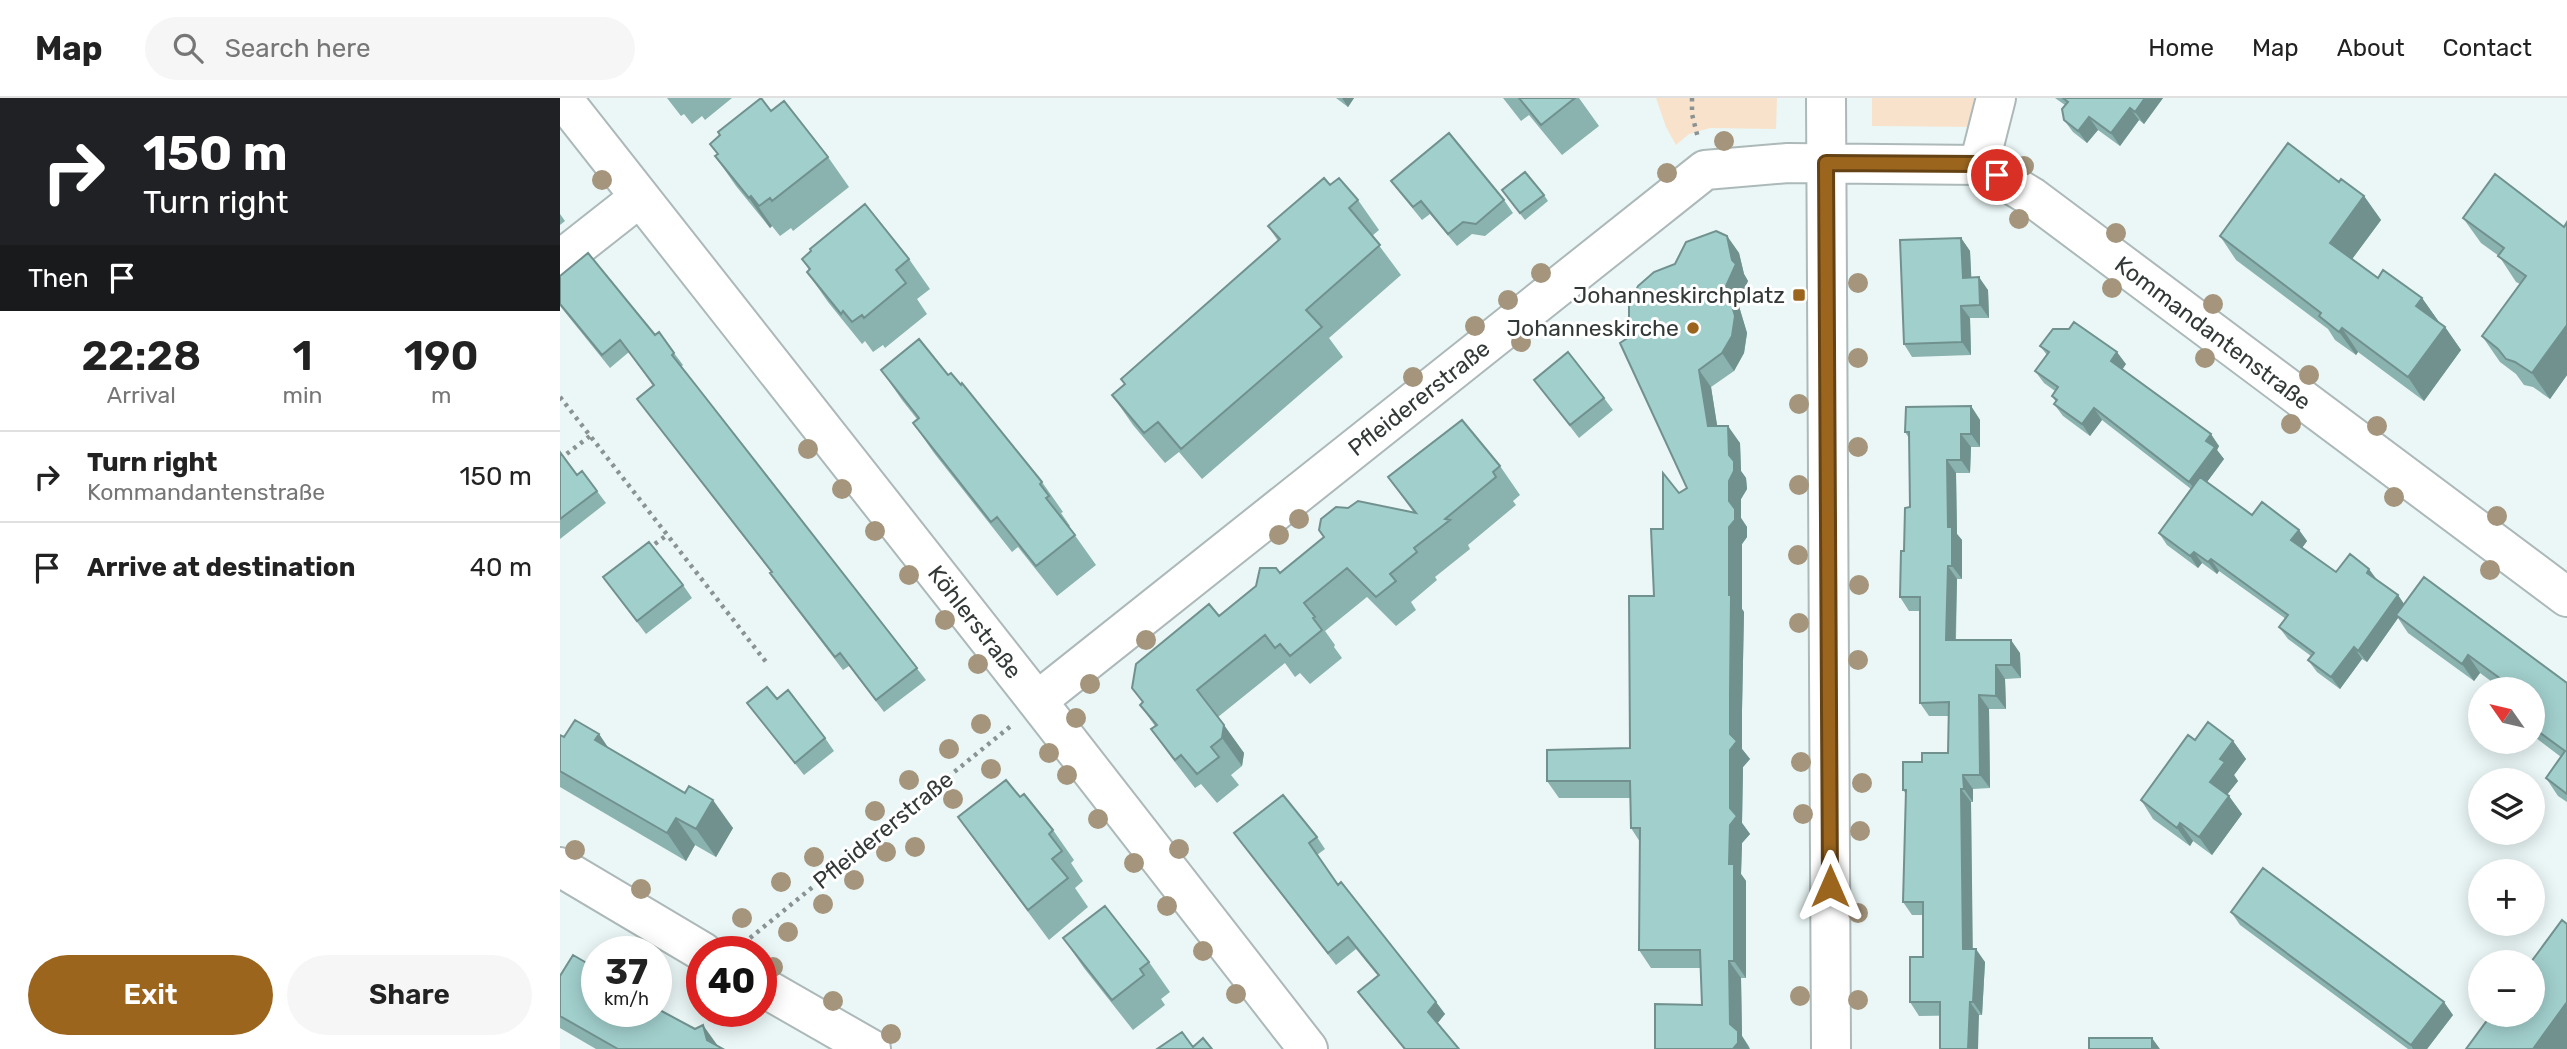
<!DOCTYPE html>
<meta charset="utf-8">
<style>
body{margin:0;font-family:Rubik,sans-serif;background:#f6f6f6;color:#222;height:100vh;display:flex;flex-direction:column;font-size:26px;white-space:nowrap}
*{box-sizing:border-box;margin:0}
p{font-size:23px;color:#767676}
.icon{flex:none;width:38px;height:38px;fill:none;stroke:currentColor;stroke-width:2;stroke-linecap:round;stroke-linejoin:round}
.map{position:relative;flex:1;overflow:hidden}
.panel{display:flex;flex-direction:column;background:#fff;width:560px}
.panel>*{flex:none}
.banner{background:#202124;color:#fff;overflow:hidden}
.needle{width:46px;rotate:304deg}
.tools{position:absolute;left:1908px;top:579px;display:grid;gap:14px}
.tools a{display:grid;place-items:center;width:77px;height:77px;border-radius:50%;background:#fff;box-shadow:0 4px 18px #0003;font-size:35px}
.speed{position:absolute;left:21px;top:838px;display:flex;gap:14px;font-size:35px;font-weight:700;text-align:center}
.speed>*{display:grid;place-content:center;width:91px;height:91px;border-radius:50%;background:#fff;box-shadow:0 4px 18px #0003;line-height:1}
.speed small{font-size:18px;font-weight:400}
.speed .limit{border:10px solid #d22;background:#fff;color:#111}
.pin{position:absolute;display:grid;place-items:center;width:60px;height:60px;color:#fff;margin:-30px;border:4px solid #fff;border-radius:50%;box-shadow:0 2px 7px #0007}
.me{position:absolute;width:77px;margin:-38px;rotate:0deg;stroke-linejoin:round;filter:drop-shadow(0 0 5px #0008)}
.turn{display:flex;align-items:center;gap:24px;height:147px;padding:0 28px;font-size:32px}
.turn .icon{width:91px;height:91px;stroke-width:2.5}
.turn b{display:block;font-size:49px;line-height:60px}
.then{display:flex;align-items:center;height:66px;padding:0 28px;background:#0003;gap:14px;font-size:26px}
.eta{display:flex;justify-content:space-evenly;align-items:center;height:119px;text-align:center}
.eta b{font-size:42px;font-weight:600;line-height:49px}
.button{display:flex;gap:14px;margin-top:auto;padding:14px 28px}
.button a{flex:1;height:80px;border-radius:42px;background:#9b651e;color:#fff;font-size:28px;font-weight:600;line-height:80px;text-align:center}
.button a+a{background:#f6f6f6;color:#222}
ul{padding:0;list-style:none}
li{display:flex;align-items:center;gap:21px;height:91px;padding:0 28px;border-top:2px solid #e0e0e0}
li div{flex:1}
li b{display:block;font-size:26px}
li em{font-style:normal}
header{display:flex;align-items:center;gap:42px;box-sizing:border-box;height:98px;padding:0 35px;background:#fff;border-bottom:2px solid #e0e0e0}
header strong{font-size:33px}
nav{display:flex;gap:38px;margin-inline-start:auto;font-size:24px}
.search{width:490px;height:63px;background:#f6f6f6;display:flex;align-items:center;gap:18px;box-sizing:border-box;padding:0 24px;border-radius:38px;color:#767676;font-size:26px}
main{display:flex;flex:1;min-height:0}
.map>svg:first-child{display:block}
</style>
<header>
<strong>Map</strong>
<div class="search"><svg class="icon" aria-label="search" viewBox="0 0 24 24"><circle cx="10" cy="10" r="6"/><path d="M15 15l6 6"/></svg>Search here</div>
<nav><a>Home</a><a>Map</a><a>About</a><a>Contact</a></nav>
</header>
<main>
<section class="panel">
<div class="banner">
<div class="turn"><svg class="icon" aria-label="right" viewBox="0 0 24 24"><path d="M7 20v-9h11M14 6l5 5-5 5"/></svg><div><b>150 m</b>Turn right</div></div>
<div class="then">Then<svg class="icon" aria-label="arrive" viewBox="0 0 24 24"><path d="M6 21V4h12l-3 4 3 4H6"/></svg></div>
</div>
<div class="eta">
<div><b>22:28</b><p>Arrival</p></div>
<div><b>1</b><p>min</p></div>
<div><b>190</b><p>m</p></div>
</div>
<ul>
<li><svg class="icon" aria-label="right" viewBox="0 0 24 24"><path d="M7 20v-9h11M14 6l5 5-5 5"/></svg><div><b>Turn right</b><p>Kommandantenstraße</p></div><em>150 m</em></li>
<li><svg class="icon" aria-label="arrive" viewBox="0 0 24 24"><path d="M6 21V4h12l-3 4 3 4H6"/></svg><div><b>Arrive at destination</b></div><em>40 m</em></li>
</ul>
<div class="button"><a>Exit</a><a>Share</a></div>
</section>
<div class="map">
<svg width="2007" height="951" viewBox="0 0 2007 951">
<rect width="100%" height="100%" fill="#eaf7f6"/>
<!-- green -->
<path fill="#f8e2cb" d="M1096,0H1217L1216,31L1150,30L1129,36L1116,47L1106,29Z
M1312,0H1429L1418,29L1312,28Z"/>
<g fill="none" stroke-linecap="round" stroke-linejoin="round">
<defs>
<path id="minor" d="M2,0L477,603L748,951
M1266,0L1271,951
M1419,67L1436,0
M0,162L80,99
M477,603L1145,72L1228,65L1419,67L1472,99L2007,499
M0,769L143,854
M201,888L311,951"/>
</defs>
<!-- minor casing -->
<use href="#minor" stroke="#acb9b8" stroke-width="42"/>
<!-- path -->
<path stroke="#8a9392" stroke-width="4.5" stroke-dasharray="3.5 5" stroke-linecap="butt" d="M1132,0V16L1138,40
M0,299L206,564
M0,361L30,338
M88,451L107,437
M190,840L452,627"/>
<!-- minor -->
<use href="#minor" stroke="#fff" stroke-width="38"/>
</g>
<!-- trees -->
<g fill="#a4957c">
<circle cx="1164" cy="43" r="10"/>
<circle cx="1464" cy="68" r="10"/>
<circle cx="1107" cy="75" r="10"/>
<circle cx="42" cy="82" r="10"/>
<circle cx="1459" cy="121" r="10"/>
<circle cx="1556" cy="135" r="10"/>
<circle cx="981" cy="175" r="10"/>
<circle cx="1298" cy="185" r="10"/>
<circle cx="1552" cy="190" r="10"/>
<circle cx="948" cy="202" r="10"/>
<circle cx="1653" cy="206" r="10"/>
<circle cx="915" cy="228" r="10"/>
<circle cx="961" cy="244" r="10"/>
<circle cx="1298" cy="260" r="10"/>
<circle cx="1645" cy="260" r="10"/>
<circle cx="1749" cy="277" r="10"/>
<circle cx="853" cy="279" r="10"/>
<circle cx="1239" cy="306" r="10"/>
<circle cx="1731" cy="326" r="10"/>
<circle cx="1817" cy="328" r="10"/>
<circle cx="1298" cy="349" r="10"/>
<circle cx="248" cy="351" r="10"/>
<circle cx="1239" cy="387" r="10"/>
<circle cx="282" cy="391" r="10"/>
<circle cx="1834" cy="399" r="10"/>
<circle cx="1937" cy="418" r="10"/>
<circle cx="739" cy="421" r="10"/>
<circle cx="315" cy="433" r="10"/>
<circle cx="719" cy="437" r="10"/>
<circle cx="1238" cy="457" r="10"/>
<circle cx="1930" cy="472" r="10"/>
<circle cx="349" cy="477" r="10"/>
<circle cx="1299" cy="487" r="10"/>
<circle cx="385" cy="522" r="10"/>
<circle cx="1239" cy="525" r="10"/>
<circle cx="586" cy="542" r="10"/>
<circle cx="1298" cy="562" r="10"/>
<circle cx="418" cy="566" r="10"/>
<circle cx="530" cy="586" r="10"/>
<circle cx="516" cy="620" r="10"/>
<circle cx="421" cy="626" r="10"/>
<circle cx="389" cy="651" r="10"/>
<circle cx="489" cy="655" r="10"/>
<circle cx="1241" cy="664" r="10"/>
<circle cx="431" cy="671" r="10"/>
<circle cx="507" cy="677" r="10"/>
<circle cx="349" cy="682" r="10"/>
<circle cx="1302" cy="685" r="10"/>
<circle cx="393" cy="701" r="10"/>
<circle cx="315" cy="713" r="10"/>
<circle cx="1243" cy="716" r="10"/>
<circle cx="538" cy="721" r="10"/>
<circle cx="1300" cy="733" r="10"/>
<circle cx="355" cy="749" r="10"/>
<circle cx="619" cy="751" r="10"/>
<circle cx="15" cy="752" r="10"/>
<circle cx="326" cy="754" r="10"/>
<circle cx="254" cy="759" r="10"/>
<circle cx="574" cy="765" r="10"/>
<circle cx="294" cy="782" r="10"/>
<circle cx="221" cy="784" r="10"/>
<circle cx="81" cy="791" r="10"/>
<circle cx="263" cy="806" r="10"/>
<circle cx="607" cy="808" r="10"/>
<circle cx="1298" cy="815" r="10"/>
<circle cx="182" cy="820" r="10"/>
<circle cx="228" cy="834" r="10"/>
<circle cx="643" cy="853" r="10"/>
<circle cx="213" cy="869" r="10"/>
<circle cx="676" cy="896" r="10"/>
<circle cx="1240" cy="898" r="10"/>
<circle cx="1298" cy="902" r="10"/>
<circle cx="273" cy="903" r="10"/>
<circle cx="331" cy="936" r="10"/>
</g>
<!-- wall -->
<path fill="#8ab2af" d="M107,0H172L145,22L142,18L132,26L124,16L121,18Z
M776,0H794L788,9Z
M943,0H1019L1039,28L1002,57L969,17L961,23Z
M1495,0H1603L1584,26L1579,22L1560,48L1538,32L1527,45L1513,34L1504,22L1505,7Z
M211,13L268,59L289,89L233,133L231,130L220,138L212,128L210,130L176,88L155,58L157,56L150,46Z
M831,83L944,102L953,115L925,138L912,136L897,148L870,116L862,122L840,95Z
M1779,84L1804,98L1821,122L1792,161L1818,180L1862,200L1879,224L1885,229L1901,252L1864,303L1798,254L1796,257L1775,242L1768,231L1676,162L1660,138Z
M770,87L798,102L819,132L812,138L841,177L769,240L783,259L642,381L619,354L605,365L573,327L552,297L565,287L561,281L718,143L708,128Z
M984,97L988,103L965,122L946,98Z
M0,116L5,123L0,127Z
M1903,120L2004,129L2007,124V277L1990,301L1973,289L1964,287L1956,276L1940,264L1922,238L1960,186L1956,184L1939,158L1921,145Z
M1167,138L1179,155L1184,176L1188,183L1178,205L1187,235L1184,255L1174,273L1151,289L1157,328L1180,345L1181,373L1186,380L1187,391L1181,401V420L1187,429V439L1182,446V511L1184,514L1182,612V651L1190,661L1183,669L1182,725L1190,736L1182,745L1181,776L1186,783V880H1181L1182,938L1190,950L1142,907L1141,870H1091L1079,852L1080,744L1071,730L1070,700H999L987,683L1070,650L1103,431L1119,395L1127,390L1069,239L1115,166Z
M1401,140L1410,153L1411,180L1428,192L1429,220H1410L1411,257L1352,259L1344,246Z
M242,161H349L370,191L357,201L367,216L325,250L323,247L313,254L305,243L302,246L268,204L247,174L249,172Z
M0,178L95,237L114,255L123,267L121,269L366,582L324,614L289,568L283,572L219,488L210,475L211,474L77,301L93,288L69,254L50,270L0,208Z
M1480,248L1566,266L1562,271L1659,348L1657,352L1664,361L1647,384L1692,417L1739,432L1747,443L1742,450L1776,474L1817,482L1838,497L1844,506L2007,585V704L1998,698L1986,680L2001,659L1972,637V592H1943L1920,575L1914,583L1848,535L1838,520L1807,564L1802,561L1780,591L1757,574L1748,562L1751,558L1728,541L1719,529L1726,521L1659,473L1657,476L1642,465L1638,470L1607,447L1599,435L1631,391L1542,322L1530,338L1503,318L1494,306L1496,304L1492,298L1495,293L1484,285L1475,273L1487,257Z
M321,272L388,277L482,384L503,414L501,415L510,428L509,429L536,467L497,498L458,449L452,454L374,355L353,325L357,321L342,302Z
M974,282L1044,300L1053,312L1019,340Z
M1411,308L1420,322V349H1411L1410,375H1396L1397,436L1402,442V481H1397L1396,542L1460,555L1461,580L1445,581L1446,611H1429L1430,690L1413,691V704H1411L1412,851L1425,864L1422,917L1359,918L1350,904L1363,859V817H1352L1343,804L1346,696L1343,692L1362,664L1388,655V618H1369L1360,605V513H1349L1340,499L1344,453L1350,409L1349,340L1345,334Z
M0,354L17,377L37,393L46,405L0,441Z
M940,368L960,397L953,403L956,407L908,447L910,451L875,479L877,482L851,504L856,512L836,528L807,499L765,533L775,547L774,549L782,560L750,586L740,575L735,579L725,565L658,619L684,655L682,668L671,677L679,687L657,705L641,686L635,690L611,659L591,631L595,628L580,607L583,605L572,590L659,518L720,475L764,439L759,432L854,415L828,379Z
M43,479L123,487L132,500L86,536Z
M187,605L265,640L274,653L244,677Z
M39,636L48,650L173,730L156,759L135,747L126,763L0,689V637L4,639Z
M1635,642L1673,643L1686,661L1674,677L1678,683L1667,696L1682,716L1652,757L1633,743L1630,748L1593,721L1581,702Z
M460,699L493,732L514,762L511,765L523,783L515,790L528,809L489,842L419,748L398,719Z
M674,735L757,739L765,751L757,757L778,787L876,904L885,916L877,925L899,951H844L798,894L818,878L796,851L776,867Z
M1671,814L1893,917L1867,951H1848L1680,827Z
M503,840L589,864L610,894L601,901L605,907L573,932L524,870Z
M0,878L37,914L158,948L163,951H36L0,930Z"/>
<!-- shaded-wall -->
<path fill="#71918f" d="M782,0H794L788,9Z
M1585,0H1603L1584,26L1575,14Z
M1570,10L1579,22L1560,48L1551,35Z
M1529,19L1538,32L1527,45L1518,33Z
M191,98L212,128L210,130L189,100Z
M1804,98L1821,122L1787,168L1770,145Z
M1167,138L1179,155L1184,176L1188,183L1178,205L1187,235L1184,255L1174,273L1162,255L1166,188L1172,162Z
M1401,140L1410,153L1412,192L1403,180Z
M1419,179L1428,192L1429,220L1420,207Z
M1862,200L1879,224L1856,208Z
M1401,208L1410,220L1411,257L1402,244Z
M2007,227V277L1990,301L1972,275Z
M1885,229L1901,252L1864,303L1848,279Z
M1782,230L1798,254L1796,257L1779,234Z
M1557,254L1566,266L1560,275L1551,263Z
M1139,272L1151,289L1160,345L1148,328Z
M1411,308L1420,322V349L1411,336Z
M1534,310L1542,322L1530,338L1522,326Z
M1168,328L1180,345L1181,373L1186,380L1187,391L1181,401V420L1187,429V439L1182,446V511L1184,514L1182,612V651L1190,661L1183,669L1182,725L1190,736L1182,745L1181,776L1186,783V880L1174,863L1169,766L1170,710V636Z
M1401,336L1411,349L1410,375L1401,362Z
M1651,336L1659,348L1657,352L1664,361L1638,396L1629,384L1646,343Z
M1387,362L1396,375L1397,436L1402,442V481L1392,468L1388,429Z
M1739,432L1747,443L1739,454L1731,442Z
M1634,454L1642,465L1638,470L1630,458Z
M1651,461L1659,473L1657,476L1648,464Z
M1388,468L1397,481L1395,555L1386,542Z
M1809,471L1818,483L1807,475Z
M1838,497L1846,509L1836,517L1838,520L1807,564L1798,553Z
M1451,542L1460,555L1461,580L1451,567Z
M1794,549L1802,561L1780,591L1771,579Z
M1908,557L1920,575L1914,583L1902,566Z
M1436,567L1445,581L1446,611L1436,598Z
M1419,597L1429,611L1430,690L1420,677Z
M664,627L684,655L682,668L662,640Z
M39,636L58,664L35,642Z
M1673,643L1686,661L1674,677L1678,683L1663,702L1650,684L1660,661Z
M1403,677L1413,691V704L1404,691Z
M1401,691L1411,704L1413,864L1403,851Z
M1669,698L1682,716L1652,757L1639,739Z
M153,702L173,730L156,759L136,731Z
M116,720L135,747L126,763L107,735Z
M1620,725L1633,743L1630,748L1617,730Z
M1416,851L1425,864L1422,917L1413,904Z
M1169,863L1181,880L1182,938L1190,951H1173L1170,926Z
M876,904L885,916L877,926L868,914Z
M1410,904L1419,917L1418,951H1408Z
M1884,904L1893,917L1867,951H1853L1851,947Z
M2007,904V951H1973Z
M143,927L158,948L147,942Z
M1592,940L1600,951H1592Z"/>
<!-- building -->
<path fill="#a1cfcc" stroke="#71918f" stroke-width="2" d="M201,0L211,13L224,3L268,59L212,103L210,100L199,108L191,98L189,100L155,58L158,56L150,46L160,37L158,34Z
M959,0H1015L981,27Z
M1503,0H1585L1575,14L1570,10L1551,35L1529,19L1518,33L1504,22L1502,11L1508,4Z
M889,35L944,102L916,126L903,124L888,136L861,103L853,109L831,83Z
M1728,45L1779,84L1781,81L1804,98L1770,145L1818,180L1823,172L1862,200L1856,208L1885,229L1848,279L1782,230L1779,234L1759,218L1761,215L1660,138Z
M965,74L984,97L960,115L942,92Z
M1935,76L2004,129L2007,124V227L1972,275L1955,264L1946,261L1938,251L1922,238L1966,178L1938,158L1944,150L1903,120Z
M764,80L770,87L779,80L798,102L789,110L820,147L746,212L762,229L621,351L598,324L584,335L552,297L565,286L561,281L720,141L708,128Z
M305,106L349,161L336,172L346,185L304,220L302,217L292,224L283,213L281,216L247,174L250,171L242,161L251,153L250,151Z
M1156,133L1167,138L1172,162L1176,166L1166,188L1175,218L1172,238L1162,255L1139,272L1148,328H1168L1169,357L1174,363V373L1169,383V403L1175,411V422L1169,429V497H1171L1170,595V636L1177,643L1170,652V710L1177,718L1170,727L1169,766H1174V863H1169L1170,926L1178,933V945L1173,951H1095V906L1142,907L1140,852H1079L1080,730H1071L1070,683H987V652L1070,650L1069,498H1094L1091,431H1103V375L1119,395L1127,390L1060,245L1069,239V208L1078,188L1094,174L1115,166L1126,144Z
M1401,140L1403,180L1419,179L1420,207L1401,208L1402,244L1344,246L1340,142Z
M28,155L95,237L99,234L114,255L112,257L138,290L357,570L316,602L280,555L275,559L210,475L212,474L77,301L94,287L60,242L42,257L0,206V178Z
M1514,224L1557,254L1551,263L1651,336L1646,343L1655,349L1629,384L1534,310L1522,326L1494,306L1497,302L1492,298L1498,289L1475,273L1489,254L1480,248L1493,231H1509Z
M359,241L388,277L391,275L401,287L402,285L482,384L480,386L489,398L486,400L515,437L476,468L437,419L431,424L353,325L359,320L321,272Z
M1008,254L1044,300L1010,327L974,282Z
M1411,308V336H1401V362H1387L1388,429H1392V468H1388L1386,542H1451V567H1436V598L1419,597L1420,677H1403L1404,691H1401L1403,851H1416L1413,904H1410L1408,951H1380V904H1350V859H1363V804H1343L1346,692H1343V664H1362V655H1388L1389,604L1360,605V499H1340L1341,453H1344L1345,410L1350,409L1349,334H1345L1346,309Z
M902,322L940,368L933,374L936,379L885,421L890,422L854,450L857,454L830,476L836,483L816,499L787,470L744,505L755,519L753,520L762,532L730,558L720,546L715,550L705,537L637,592L664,627L662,640L651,649L659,659L637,676L621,657L615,662L591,631L597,627L580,607L583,604L572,590L576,566L649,506L659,518L696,488L700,470H716L720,475L764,439L759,432L761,421L776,409L788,410L798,403L856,415L828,379Z
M0,354L17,377L22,373L37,393L0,421Z
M1640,379L1692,417L1702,404L1739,432L1731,442L1776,474L1790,456L1809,471L1807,475L1838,497L1798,553L1794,549L1771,579L1748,562L1754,555L1719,529L1728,517L1651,461L1648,464L1634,454L1630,458L1599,435Z
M89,444L123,487L77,523L43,479Z
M1864,479L2007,585V696L1986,680L2005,653L1972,629V592H1945L1949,587L1908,557L1902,566L1836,517Z
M207,589L217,601L228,592L265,640L235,665L187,605Z
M15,622L39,636L35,642L125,695L129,688L153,702L136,731L116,720L107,735L0,673V637L4,639Z
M1648,624L1673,643L1660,661L1665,664L1650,684L1669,698L1639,739L1620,725L1617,730L1581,702L1628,637L1635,642Z
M446,682L460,699L464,696L493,732L489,736L502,753L492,761L508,780L468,812L398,719Z
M723,697L757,739L749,745L778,787L781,784L876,904L868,914L899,951H845L798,894L819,877L788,839L768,855L674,735Z
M1703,770L1884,904L1851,947L1671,814Z
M545,808L589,864L580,871L584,877L552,902L503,840Z
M2002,822L2007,826V904L1973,951H1906L1931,917H1972V864H1971Z
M13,857L37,871V914H96V910L135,931L143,927L147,942L163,951H58L0,918V878Z
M622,934L633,949L643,940L652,951H597Z
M1529,940H1592V951H1529Z"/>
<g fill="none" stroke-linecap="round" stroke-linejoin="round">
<defs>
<path id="route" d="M1270,788L1266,65L1419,66L1437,77"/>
</defs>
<!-- route casing -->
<use href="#route" stroke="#654214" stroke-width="18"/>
<!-- route -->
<use href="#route" stroke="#9b651e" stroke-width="12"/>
</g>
<!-- markers -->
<g fill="#9b651e" stroke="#fff" stroke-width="2.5">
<rect x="1232" y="190" width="14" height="14" rx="3.5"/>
<circle cx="1133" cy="230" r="7"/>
</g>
<g text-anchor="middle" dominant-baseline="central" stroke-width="6" stroke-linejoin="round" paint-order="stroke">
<!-- poi labels -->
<g font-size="23" fill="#333838" stroke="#fff" text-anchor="end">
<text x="1225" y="197">Johanneskirchplatz</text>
<text x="1119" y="230">Johanneskirche</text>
</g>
<!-- street labels -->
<g font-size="23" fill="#333838" stroke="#fff">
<text transform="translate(1653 235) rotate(37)">Kommandantenstraße</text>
<text transform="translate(859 300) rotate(-38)">Pfleidererstraße</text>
<text transform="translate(415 524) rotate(52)">Köhlerstraße</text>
<text transform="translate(323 732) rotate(-39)">Pfleidererstraße</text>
</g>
</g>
</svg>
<div class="tools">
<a><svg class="needle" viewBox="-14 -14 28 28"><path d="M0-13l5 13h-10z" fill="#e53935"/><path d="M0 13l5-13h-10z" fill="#767676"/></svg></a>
<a><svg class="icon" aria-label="layers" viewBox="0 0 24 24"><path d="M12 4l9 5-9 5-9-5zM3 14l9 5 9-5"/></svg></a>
<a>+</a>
<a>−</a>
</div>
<div class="speed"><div>37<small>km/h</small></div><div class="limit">40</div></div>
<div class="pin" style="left:1437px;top:77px;background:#d93025"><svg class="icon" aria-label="arrive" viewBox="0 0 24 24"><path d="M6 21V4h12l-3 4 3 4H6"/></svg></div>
<svg class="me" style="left:1270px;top:788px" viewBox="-20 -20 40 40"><path d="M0-17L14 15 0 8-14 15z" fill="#9b651e" stroke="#fff" stroke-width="4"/></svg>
</div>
</main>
